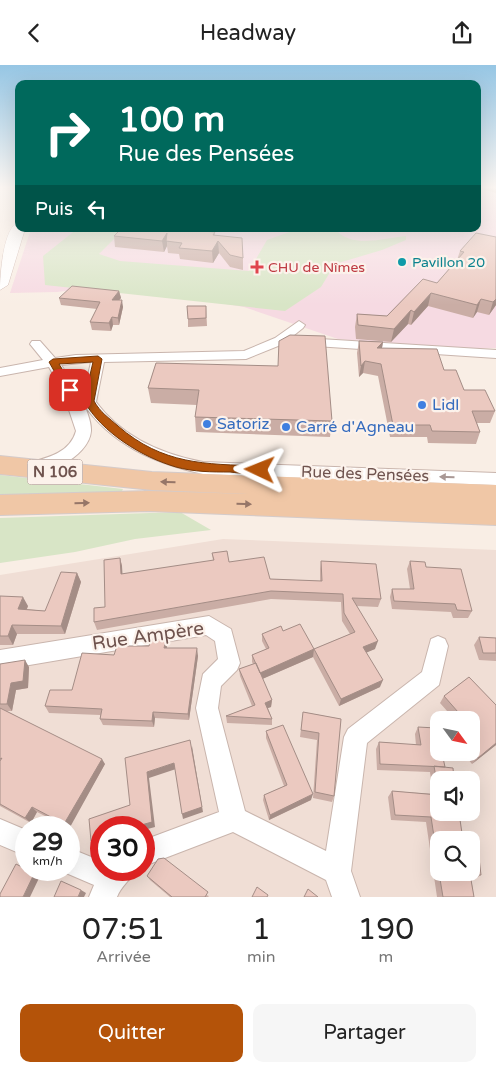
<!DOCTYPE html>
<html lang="fr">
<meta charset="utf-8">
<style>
body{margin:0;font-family:"Varela Round",sans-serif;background:#f6f6f6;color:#222;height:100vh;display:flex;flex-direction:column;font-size:19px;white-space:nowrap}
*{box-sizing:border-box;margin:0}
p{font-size:16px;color:#767676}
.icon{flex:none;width:28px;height:28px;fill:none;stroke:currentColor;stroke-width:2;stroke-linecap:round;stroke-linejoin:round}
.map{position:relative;height:832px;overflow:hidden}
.details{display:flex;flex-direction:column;background:#fff;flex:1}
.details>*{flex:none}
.guide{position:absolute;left:15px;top:15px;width:466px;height:152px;border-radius:10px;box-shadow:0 5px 20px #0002;background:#00695c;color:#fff;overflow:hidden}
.needle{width:32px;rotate:123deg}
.controls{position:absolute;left:430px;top:646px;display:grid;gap:10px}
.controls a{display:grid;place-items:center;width:50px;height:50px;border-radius:10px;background:#fff;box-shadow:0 5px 20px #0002;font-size:25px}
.speed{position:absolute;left:15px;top:751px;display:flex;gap:10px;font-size:25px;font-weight:700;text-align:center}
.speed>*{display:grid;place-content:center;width:65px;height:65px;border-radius:50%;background:#fff;box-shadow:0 5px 20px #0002;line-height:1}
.speed small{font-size:12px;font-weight:400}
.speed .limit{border:8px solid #d22;background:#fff;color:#111}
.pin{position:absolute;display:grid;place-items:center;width:42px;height:42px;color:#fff;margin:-21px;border-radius:10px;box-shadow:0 2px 8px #0006}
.me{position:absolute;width:55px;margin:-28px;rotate:272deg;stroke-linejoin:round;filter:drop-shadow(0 0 4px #0008)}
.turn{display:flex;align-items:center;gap:18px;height:105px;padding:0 20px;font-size:22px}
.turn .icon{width:65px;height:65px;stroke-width:2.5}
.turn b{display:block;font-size:35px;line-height:42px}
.then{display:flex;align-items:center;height:48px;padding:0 20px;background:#0003;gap:10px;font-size:19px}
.eta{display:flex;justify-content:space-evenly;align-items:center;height:85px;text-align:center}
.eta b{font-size:30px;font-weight:600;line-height:35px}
.button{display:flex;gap:10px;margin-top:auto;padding:10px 20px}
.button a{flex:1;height:58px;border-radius:10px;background:#b45309;color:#fff;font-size:20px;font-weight:600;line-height:58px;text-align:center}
.button a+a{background:#f6f6f6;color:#222}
header{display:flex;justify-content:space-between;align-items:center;height:65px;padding:0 20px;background:#fff;font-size:22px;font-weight:600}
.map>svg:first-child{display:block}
</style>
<header><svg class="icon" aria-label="back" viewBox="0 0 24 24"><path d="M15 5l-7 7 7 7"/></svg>Headway<svg class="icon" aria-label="share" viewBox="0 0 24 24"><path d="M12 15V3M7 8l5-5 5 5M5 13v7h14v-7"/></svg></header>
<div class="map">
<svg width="496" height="832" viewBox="0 0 496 832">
<rect width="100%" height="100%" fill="#f9eee5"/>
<!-- residential -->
<path fill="#f0ded5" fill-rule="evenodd" d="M223,474L496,485V832H0V510ZM439,655H471V688H439ZM439,715H471V748H439ZM26,762H69V805H26ZM101,762H144V805H101ZM439,775H471V808H439Z"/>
<!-- medical -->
<path fill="#f6dae2" d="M478,123H496V283L445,284L338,274L244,242L115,220L57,227L10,228L31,164H478Z"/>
<!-- green -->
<path fill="#d8e5c6" d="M77,164H124L99,189L120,196L249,206L267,175L298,164L337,166C352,183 386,173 406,171V175L382,185L335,199L321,222L285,246L45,220L43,191Z
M0,410L123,424L121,428L0,430Z
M180,447L211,465L135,474L75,487L0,498V453Z"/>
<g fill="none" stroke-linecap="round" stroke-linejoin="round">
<defs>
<path id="street" d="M299,256L305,260L303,263L283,279L246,294L104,297L96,337C122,372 161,389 203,397L496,408V420L203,409C154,398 111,380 82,337L91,297L61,300C71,314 92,348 91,366C90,380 76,392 65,398C54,404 41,410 28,406L26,402L28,398C47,393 70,388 76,366L63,327L49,302L0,311V303L43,295L30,279L32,276H40L55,293L76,290L244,286L275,273Z
M304,273L496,285V293L300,280L298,277L300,274Z
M209,551L231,564L240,598L237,605L221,621L218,643L245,746L326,786L344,672L348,664L422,607L431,574L438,571L445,574L448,581L439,620L367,678L351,806L360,832H332L326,815L233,767L144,801V775L219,747L196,643L203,609L218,594L215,576L206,570L0,605V585Z
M0,754L26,765V791L0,780Z
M69,783L101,796V805H135C130,816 121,821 117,832H89L94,820L59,805H69Z"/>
<path id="secondary" d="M19,157V164H25L8,220L0,225C0,211 3,161 19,157Z"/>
<path id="primary" d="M0,391L152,407L496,420V460L149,446L0,450V430L149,426L248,429L152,425L0,409Z"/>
</defs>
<!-- street casing -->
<use href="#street" stroke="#c9b5ad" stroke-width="2"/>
<!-- secondary casing -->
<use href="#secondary" stroke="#cdb6ae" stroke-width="1"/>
<!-- primary casing -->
<use href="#primary" stroke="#d4cbca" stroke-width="2"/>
<!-- street -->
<use href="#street" fill="#fff" fill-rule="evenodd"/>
<!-- secondary -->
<use href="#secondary" fill="#fff" fill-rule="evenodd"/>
<!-- primary -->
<use href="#primary" fill="#f0c7a6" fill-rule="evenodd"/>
</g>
<!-- wall -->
<path fill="#caada5" d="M478,123H496V128Z
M121,164H188L186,165L215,167V170L243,193V205L230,202L219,188L213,198L180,194L179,189L168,188L167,181L164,187L115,182L114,171Z
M496,172V240L489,250L477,247L473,253L428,241L411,260L408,259L391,277L356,274L355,262L357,249L387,251L437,218L457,195L460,186Z
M119,226L121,233L119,235L123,242L119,260H113L111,266L92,265L90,257L97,244L61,240L59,233Z
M206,241L207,261L188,262V254Z
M359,276L383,277L382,283L444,305L464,325L495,346L490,358H477L480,367L476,379L428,378L427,372H390L378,311L363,308L359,312L357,288Z
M156,298L332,356L330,372L196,367L195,352L197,340L151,338L148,323Z
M212,488L229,497L270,514L320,516V504L321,496L381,534L378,542L357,541L375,584L366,587L380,622L339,641L313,592L262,614L272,635L271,642L268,643L272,654V660L227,658L226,651L252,641L240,611L239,604L253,599L252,597V590L266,584L262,576V569L283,566L314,584L350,569L342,556L341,537L271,534L97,565L94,557L105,542L120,493L122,501V509L213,496Z
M410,496L426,502L472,546L468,553H453L451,547L392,544L390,532L392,524H410L407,504Z
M77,508L81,517L65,569H17L13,580H0V531L28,541L27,544L45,546Z
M479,572L496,573V596L479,595L474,580Z
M167,583L198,591L189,655L155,653L154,662L103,660L100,654V650L49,648L45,641L72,625L114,590Z
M0,599L29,602L28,623L16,625L12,646H7L105,699L69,762H67L37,747L31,758L0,741Z
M469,612L496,640V680L472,699L463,688H471V655H455L440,638L444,631Z
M303,647L341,654L334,731L332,737L313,733L317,675L300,672Z
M418,662L439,673V808H471L473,793L481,810L475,814L471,813L474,832H437L426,757L391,755L388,732L392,726L433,729L430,707L377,705L376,684L379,677L416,680L415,669Z
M266,666L311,735L269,755L263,735L264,730L284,721L266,673Z
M147,811L209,831L208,832H170L150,815Z"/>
<!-- shaded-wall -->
<path fill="#a48d86" d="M167,168V181L164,187L162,176Z
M218,176L219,188L213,198L212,186Z
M119,226L121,233L113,242L112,235Z
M431,228L428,241L411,260L414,247Z
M481,234L477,247L473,253L477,240Z
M496,234V240L489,250L493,237Z
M122,235L123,242L119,260L118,253Z
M411,245L408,259L391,277L394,264Z
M112,252L113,260L111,266L109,258Z
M383,277L381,288L377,283Z
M365,296L363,308L359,312L361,301Z
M120,493L122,501L123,517L121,509Z
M77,508L81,517L65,569L61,561Z
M23,532L28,541L23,553L18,544Z
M12,560L17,569L13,580L8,571Z
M166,575L167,583L166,590L164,583Z
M378,576L375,584L361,590L363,582Z
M197,583L198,591L189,655L188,649Z
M314,584L313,592L260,615V608Z
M25,595L29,602L28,623L16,625L12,646L7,639L11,618Z
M383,615L380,622L339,641L341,634Z
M272,635L271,642L265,644V638Z
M153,647L155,653L154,662L152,656Z
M496,678V680L472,699L478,693Z
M192,681L203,747L183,754L182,749Z
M102,694L105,699L69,764V762H68L64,759Z
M174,698L176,704L149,713L155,762L144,765V762H134L147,707Z
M313,729L311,735L269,755L270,750Z
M32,742L37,747L31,758L25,753Z
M101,773V778L95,780L91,776Z
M35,807L40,811L30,832H23Z
M81,825L86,828L84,832H78Z"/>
<!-- building -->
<path fill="#ebc9c0" stroke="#a48d86" d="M121,164H178L215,167L213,170L242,173L243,193L230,190L218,176L212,186L179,183L182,178L166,176L167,168L162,176L114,171Z
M476,168L496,172V234L493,237L481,234L477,240L431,228L414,247L411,245L394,264L358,260L357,249L387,251L423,214L437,218L464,187L460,186Z
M72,221L119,226L112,235H122L118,253L112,252L109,258L90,257L100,237L59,233Z
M187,241H206V253L188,254Z
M290,270L325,271L332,356L195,352L199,325L148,323L156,298L278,301L279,276Z
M359,276L383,277L377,283L437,284L444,305H456L464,325H485L495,346H472L480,367L432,366L430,360H393L381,299L365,296L361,301Z
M227,486L229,497L264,492L270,514L322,516L321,496L376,499L381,534L352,533L378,576L363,582L383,615L341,634L314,584L355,567L344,548L343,529L271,526L94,557V543L105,542L104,495L120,493L121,509L214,495L212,488Z
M410,496L425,497L426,502L461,504L472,546L457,545L455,539L394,536L392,524H414Z
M61,507L77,508L61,561L12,560L8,571H0V531L23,532L18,544L45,546Z
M300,559L314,584L260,608L252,590L269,583L262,569L281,561L283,566Z
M479,572L496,573V588H483Z
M151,574L166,575L164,583H197L188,649L153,647L152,656L100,654L102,644L45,641L50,625H72L82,588L114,590L117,581H149Z
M25,595L23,616L11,618L7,639H0V599Z
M256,598L272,635L265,638L272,654L226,651L255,640L239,604Z
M469,612L496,640V678L478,693L471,685V669L476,666L471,661V655H465L444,631Z
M0,643L102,694L64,759L32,742L25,753L0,739V696L2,693L0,694Z
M303,647L341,654L334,731L315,727L319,668L301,665Z
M283,660L313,729L270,750L264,730L287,720L266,666Z
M418,662L436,663L439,673V688H442L445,702L380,699L379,677L421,680Z
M190,675L202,742L182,749L174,698L147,707L152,757L134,762H101V773L91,776L89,754L130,740L125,693Z
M434,701L453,703L454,715H439V748H459L463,775H439V804L431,752L395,750L392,726L439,730Z
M471,784L473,793H479L481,810L470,809L474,832H443L439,808H471Z
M164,793L208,827L205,832H172L147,811L158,794Z
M16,799L26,804V805H30L35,807L23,832H0V829Z
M61,816L81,825L78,832H54Z
M257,822L268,830L267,832H252Z
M308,824L318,832H304Z"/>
<!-- one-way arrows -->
<defs><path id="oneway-solid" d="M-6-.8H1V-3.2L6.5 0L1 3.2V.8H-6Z" transform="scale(1.25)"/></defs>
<use fill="#a99895" href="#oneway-solid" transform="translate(447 412) rotate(-178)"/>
<g fill="#967668">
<use href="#oneway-solid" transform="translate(168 417) rotate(-178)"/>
<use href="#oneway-solid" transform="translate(82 438) rotate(-2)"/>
<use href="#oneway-solid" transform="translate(244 439) rotate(2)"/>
</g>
<!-- sky -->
<linearGradient id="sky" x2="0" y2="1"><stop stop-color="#96c6e4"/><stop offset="0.51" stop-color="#fcf7f3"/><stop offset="1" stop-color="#fcf7f3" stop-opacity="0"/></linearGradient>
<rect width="496" height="240" fill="url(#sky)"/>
<!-- route -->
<path fill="#b45309" stroke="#753606" d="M98,291L102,294L94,336C100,347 109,353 118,361C163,400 205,399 260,401L266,405L264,408C254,411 241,408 230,407C212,407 194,407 176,402C142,392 102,368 84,336L93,297L59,299L75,325L70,328L65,325L49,297L53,294Z"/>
<!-- markers -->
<circle fill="#0f9aa8" stroke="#fcf2eb" stroke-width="2" cx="402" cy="197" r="5"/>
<path fill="#e0444e" stroke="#fcf2eb" stroke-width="2" d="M254.5 194.5h5v5h5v5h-5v5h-5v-5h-5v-5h5z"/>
<g fill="#3f7fe0" stroke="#fcf2eb" stroke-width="2">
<circle cx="422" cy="340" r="5"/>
<circle cx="207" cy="359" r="5"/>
<circle cx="286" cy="362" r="5"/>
</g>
<g text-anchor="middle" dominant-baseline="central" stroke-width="4.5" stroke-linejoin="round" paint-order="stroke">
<!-- far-culture labels -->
<g font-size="14" fill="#0d838f" stroke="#fcf2eb" text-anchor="start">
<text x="412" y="197">Pavillon 20</text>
</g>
<!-- far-health labels -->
<g font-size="14" fill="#be3a42" stroke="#fcf2eb" text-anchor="start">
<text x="268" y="202">CHU de Nîmes</text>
</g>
<!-- shield labels -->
<rect fill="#fcf2eb" stroke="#99837d" stroke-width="1" x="27.5" y="394.5" width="55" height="25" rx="4"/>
<g font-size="15" font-weight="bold" fill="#6f534e">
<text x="55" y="407">N 106</text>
</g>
<!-- shop labels -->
<g font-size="16" fill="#366cbe" stroke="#fcf2eb" text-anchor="start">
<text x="432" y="340">Lidl</text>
<text x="217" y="359">Satoriz</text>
<text x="296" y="362">Carré d'Agneau</text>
</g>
<!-- street labels -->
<g font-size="16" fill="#6f534e" stroke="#fcf2eb">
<text transform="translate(365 409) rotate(2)">Rue des Pensées</text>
</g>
<!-- near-street labels -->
<g font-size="19" fill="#6f534e" stroke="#fcf2eb">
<text transform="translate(148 571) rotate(-8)">Rue Ampère</text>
</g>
</g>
</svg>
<div class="controls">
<a><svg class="needle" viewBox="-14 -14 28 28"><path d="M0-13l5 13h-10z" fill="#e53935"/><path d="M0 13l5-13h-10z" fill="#767676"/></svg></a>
<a><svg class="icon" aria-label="sound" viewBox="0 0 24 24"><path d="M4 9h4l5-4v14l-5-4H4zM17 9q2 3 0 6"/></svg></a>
<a><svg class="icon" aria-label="search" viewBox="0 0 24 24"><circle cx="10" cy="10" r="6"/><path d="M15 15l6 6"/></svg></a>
</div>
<div class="speed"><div>29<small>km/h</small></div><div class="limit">30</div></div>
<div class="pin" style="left:70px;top:325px;background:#d93025"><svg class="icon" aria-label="arrive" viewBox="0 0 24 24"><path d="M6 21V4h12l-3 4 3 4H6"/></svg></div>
<svg class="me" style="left:260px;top:405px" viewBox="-20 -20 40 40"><path d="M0-17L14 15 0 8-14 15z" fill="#b45309" stroke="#fff" stroke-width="4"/></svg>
<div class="guide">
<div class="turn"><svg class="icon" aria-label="right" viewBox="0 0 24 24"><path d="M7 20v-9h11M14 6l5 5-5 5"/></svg><div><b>100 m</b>Rue des Pensées</div></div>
<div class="then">Puis<svg class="icon" aria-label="left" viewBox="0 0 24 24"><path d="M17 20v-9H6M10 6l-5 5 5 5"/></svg></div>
</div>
</div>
<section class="details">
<div class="eta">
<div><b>07:51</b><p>Arrivée</p></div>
<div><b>1</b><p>min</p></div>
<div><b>190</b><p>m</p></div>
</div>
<div class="button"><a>Quitter</a><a>Partager</a></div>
</section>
